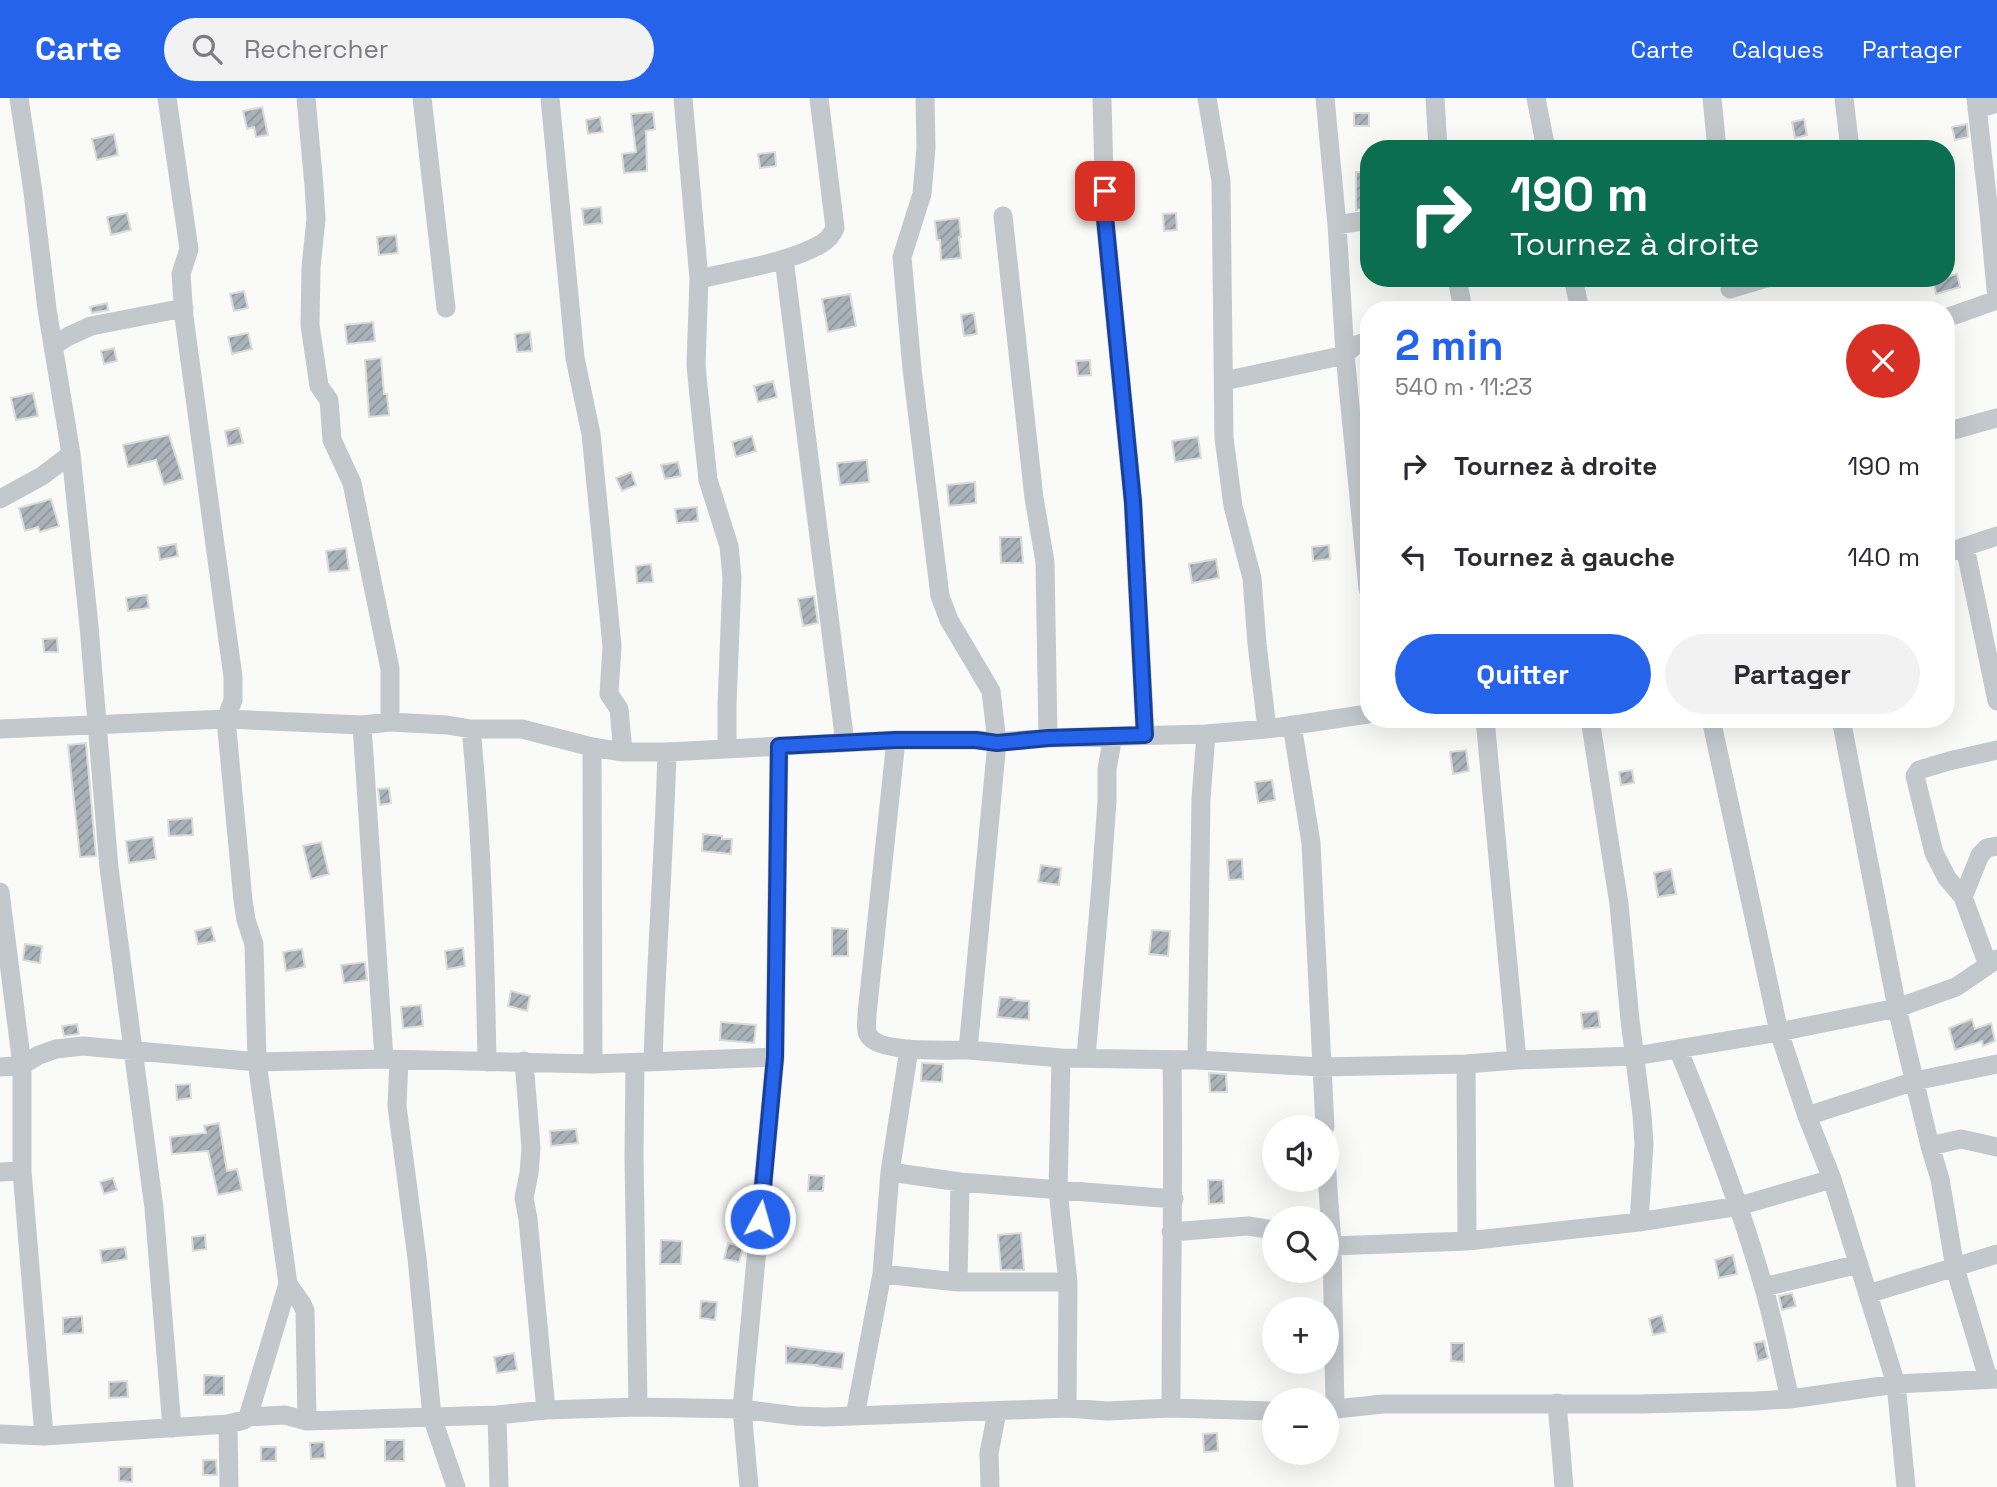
<!DOCTYPE html>
<html lang="fr">
<meta charset="utf-8">
<style>
body{margin:0;font-family:"Space Grotesk",sans-serif;background:#f2f2f3;color:#2b2b33;height:100vh;display:flex;flex-direction:column;font-size:26px;white-space:nowrap}
*{box-sizing:border-box;margin:0}
p{font-size:23px;color:#7c7c81}
.icon{flex:none;width:38px;height:38px;fill:none;stroke:currentColor;stroke-width:2;stroke-linecap:round;stroke-linejoin:round}
.map{position:relative;flex:1;overflow:hidden}
.sheet{position:absolute;left:1360px;top:203px;width:595px;height:427px;display:flex;flex-direction:column;background:#fff;border-radius:28px;box-shadow:0 7px 28px #0002}
.sheet>*{flex:none}
.banner{position:absolute;left:1360px;top:42px;width:595px;height:147px;border-radius:28px;box-shadow:0 7px 28px #0002;background:#0b6e4f;color:#fff;overflow:hidden}
.controls{position:absolute;left:1262px;top:1017px;display:grid;gap:14px}
.controls a{display:grid;place-items:center;width:77px;height:77px;border-radius:50%;background:#fff;box-shadow:0 7px 28px #0002;font-size:35px}
.pin{position:absolute;display:grid;place-items:center;width:60px;height:60px;color:#fff;margin:-30px;border-radius:14px;box-shadow:0 4px 10px #0006}
.me{position:absolute;width:77px;margin:-38px;rotate:6deg;stroke-linejoin:round;filter:drop-shadow(0 0 5px #0008)}
.turn{display:flex;align-items:center;gap:24px;height:147px;padding:0 35px;font-size:32px}
.turn .icon{width:91px;height:91px;stroke-width:2.5}
.turn b{display:block;font-size:49px;line-height:60px}
.round{display:grid;place-items:center;flex:none;width:74px;height:74px;border-radius:37px;background:#f2f2f3}
.summary{display:flex;align-items:center;justify-content:space-between;height:119px;padding:0 35px}
h1{font-size:42px;font-weight:600;line-height:52px;color:#2563eb}
.primary-button{display:flex;gap:14px;margin-top:auto;padding:14px 35px}
.primary-button a{flex:1;height:80px;border-radius:42px;background:#2563eb;color:#fff;font-size:28px;font-weight:600;line-height:80px;text-align:center}
.primary-button a+a{background:#f2f2f3;color:#2b2b33}
ul{padding:0;list-style:none}
li{display:flex;align-items:center;gap:21px;height:91px;padding:0 35px}
li div{flex:1}
li b{display:block;font-size:26px}
li em{font-style:normal}
header{display:flex;align-items:center;gap:42px;box-sizing:border-box;height:98px;padding:0 35px;background:#2563eb;color:#fff}
header strong{font-size:33px}
nav{display:flex;gap:38px;margin-inline-start:auto;font-size:24px}
.search{width:490px;height:63px;background:#f2f2f3;display:flex;align-items:center;gap:18px;box-sizing:border-box;padding:0 24px;border-radius:38px;color:#7c7c81;font-size:26px}
.map>svg:first-child{display:block}
</style>
<header>
<strong>Carte</strong>
<div class="search"><svg class="icon" aria-label="search" viewBox="0 0 24 24"><circle cx="10" cy="10" r="6"/><path d="M15 15l6 6"/></svg>Rechercher</div>
<nav><a>Carte</a><a>Calques</a><a>Partager</a></nav>
</header>
<div class="map">
<svg width="1997" height="1389" viewBox="0 0 1997 1389">
<defs>
<pattern id="building-hatch" width="6" height="6" patternUnits="userSpaceOnUse" patternTransform="scale(1.75)"><rect width="6" height="6" fill="#aab3b9"/><path d="M-1 1l2-2M0 6l6-6M5 7l2-2" fill="none" stroke="#8e969c"/></pattern>
</defs>
<rect width="100%" height="100%" fill="#fafaf8"/>
<!-- building -->
<path fill="url(#building-hatch)" stroke="#dcdcda" stroke-width="2" d="M262,9L268,37L256,39L254,29L247,31L243,13Z
M653,14L655,31L646,33L647,73L624,75L622,56L636,54L631,16Z
M1354,15H1369V28H1354Z
M600,19L603,34L588,36L586,22Z
M1804,21L1807,37L1795,40L1792,24Z
M1967,26L1968,39L1955,42L1952,29Z
M114,36L118,57L97,62L92,41Z
M775,54L776,68L760,70L758,56Z
M1356,74H1368V110L1356,112Z
M601,109L602,125L584,127L582,111Z
M127,115L131,132L111,137L107,119Z
M1176,115L1177,132L1164,133L1163,116Z
M959,120L961,139H959L961,160L941,162L940,142H937L935,123Z
M396,137L398,155L379,157L377,139Z
M1957,176L1960,189L1936,196L1933,182L1946,180V179Z
M244,193L248,210L234,213L230,196Z
M850,196L856,228L828,234L822,201Z
M107,205L108,212L92,215L90,209Z
M974,215L977,236L964,238L961,217Z
M373,224L375,243L347,246L345,227Z
M530,234L532,253L517,254L515,236Z
M248,235L252,251L232,256L228,239Z
M114,250L117,263L104,266L101,253Z
M381,260L384,296H387L389,317L369,319L365,262Z
M1090,262L1091,277L1078,278L1076,263Z
M773,283L777,299L758,304L754,288Z
M33,295L38,318L16,322L11,300Z
M239,330L243,345L228,348L225,333Z
M169,337L183,381L164,387L156,362L128,369L123,347Z
M752,338L756,353L736,359L732,344Z
M1198,339L1201,360L1175,364L1172,343Z
M867,362L869,384L840,387L837,365Z
M678,364L681,378L665,381L661,367Z
M631,374L636,387L622,393L616,380Z
M975,384L976,405L949,408L947,387Z
M51,401L59,428L40,434L38,429L25,433L19,410Z
M697,409L698,423L677,425L675,411Z
M1000,439H1021L1023,465H1001Z
M176,446L178,458L160,462L158,449Z
M1329,447L1330,461L1313,463L1312,449Z
M346,450L349,472L329,474L326,453Z
M1216,461L1219,480L1192,485L1189,466Z
M651,466L653,484L637,485L636,468Z
M147,497L149,510L128,513L126,500Z
M814,498L818,525L803,528L798,501Z
M57,540L58,554H44L43,541Z
M86,645L96,758L80,759L68,647Z
M1466,652L1469,673L1453,676L1450,654Z
M1632,672L1634,685L1621,687L1619,674Z
M1272,682L1275,702L1258,705L1255,684Z
M389,690L391,705L380,707L378,691Z
M192,720L193,737L169,738L168,722Z
M703,736L722,738V741H732L731,756L702,753Z
M153,739L156,761L129,765L126,743Z
M321,744L329,776L311,781L303,748Z
M1242,761L1243,781L1229,782L1227,762Z
M1041,767L1061,770L1059,787L1038,784Z
M1671,771L1676,796L1658,799L1654,775Z
M211,829L215,843L198,846L195,833Z
M832,830L848,831V858H832Z
M1152,832L1170,833L1168,858L1149,856Z
M25,846L42,848L40,865L23,862Z
M463,850L465,868L447,871L445,853Z
M302,851L305,869L286,873L283,854Z
M365,864L367,882L344,885L341,867Z
M511,893L530,898L527,913L508,908Z
M1000,899L1015,900L1014,902L1029,903V922L997,919Z
M421,907L423,928L403,930L401,909Z
M1598,913L1600,929L1583,931L1581,915Z
M1972,921L1975,931L1991,925L1995,943L1983,948L1982,943L1955,952L1949,930Z
M721,924L756,927L754,945L720,942Z
M77,926L79,936L64,938L62,928Z
M922,965L943,966L942,984L921,983Z
M1209,975L1226,976L1227,994H1210Z
M190,986L191,1000L177,1002L176,987Z
M219,1025L227,1073L237,1071L242,1092L218,1097L208,1053L172,1056L170,1039L206,1035L204,1028Z
M576,1031L578,1045L551,1048L550,1033Z
M809,1077L824,1078L823,1093H808Z
M113,1080L117,1092L104,1096L100,1084Z
M1208,1082H1223L1224,1105L1209,1106Z
M1021,1135L1024,1172H1001L998,1137Z
M205,1137L206,1151L193,1153L192,1139Z
M661,1142L682,1143L681,1166H660Z
M728,1145L743,1149L739,1164L724,1161Z
M125,1149L127,1161L102,1165L100,1152Z
M1733,1157L1737,1176L1719,1180L1715,1162Z
M1792,1195L1796,1208L1782,1212L1779,1198Z
M701,1203L717,1204L715,1222L700,1220Z
M1662,1217L1666,1234L1653,1237L1649,1221Z
M82,1218L83,1235L63,1236V1220Z
M1764,1243L1768,1260L1758,1263L1754,1245Z
M1451,1245H1464V1264L1451,1263Z
M786,1248L844,1255L842,1271L816,1268L817,1267L786,1265Z
M514,1255L517,1272L497,1275L494,1259Z
M204,1277L224,1278V1297H204Z
M127,1283L128,1299L109,1300V1284Z
M1217,1335L1218,1353L1204,1354L1203,1336Z
M385,1342H404V1363H385Z
M324,1344L325,1360L311,1361L310,1345Z
M261,1349H276V1363H261Z
M203,1362H216L217,1377H203Z
M119,1369H132V1384L119,1383Z"/>
<g fill="none" stroke-linecap="round" stroke-linejoin="round">
<!-- street -->
<path stroke="#c3c8cc" stroke-width="19" d="M19,0L33,94L47,211L71,356L89,528L109,770L154,1110L172,1330
M167,0L189,151L181,176L184,219L233,579V602L226,621L243,802L246,822L254,846L257,964L288,1186L248,1319
M306,0L314,88L316,121L311,169L310,227L319,288L329,302L332,342L352,385L390,571V624
M422,0L446,210
M550,0L575,260L591,336L612,548L609,596L619,611L623,654
M683,0L699,181L696,267L698,288L708,382L729,448L732,480L727,607V650
M925,0L926,50L922,96L902,159L912,271L940,498L949,522L991,593L997,644L968,952L1061,960L1197,962L1321,969L1466,966L1517,962L1485,621
M1102,0L1105,120L1133,404L1145,637
M1207,0L1221,83L1224,340L1233,408L1252,480L1257,546L1267,631
M1325,0L1337,127L1345,257L1368,491
M1435,0L1438,51
M1536,0L1546,51
M1712,0L1717,51
M1844,0L1850,51
M1976,0L1989,115L1997,202
M1977,11L1997,5
M1003,118L1034,400L1045,464L1048,640
M1337,127L1368,122
M784,161L845,645
M1457,180L1463,212
M1573,180L1580,212
M699,181C736,172 788,165 821,146C828,142 832,137 835,130L819,0
M1730,191L1767,180
M1946,220L1997,202
M53,248L69,238L91,228L184,210
M1224,283L1345,257L1354,248L1368,243
M1946,334L1997,320
M0,401L42,378L71,356
M1965,449L1997,603
M1946,455L1997,438
M1590,621L1619,806L1630,922L1642,1017L1644,1046L1639,1124
M1711,621L1779,934L1807,1018L1832,1081L1896,1286L1906,1389
M1841,621L1897,910L1930,1048L1940,1081L1955,1170L1988,1280
M362,627L384,961
M1292,627L1311,745L1325,1029
M0,631L226,621L362,627L390,624L447,627L471,631H522L592,649L623,654H667L896,642H976L997,644L1048,640L1206,636L1267,631L1368,616
M471,631C482,741 485,853 487,964
M896,642L867,916C867,922 865,933 869,938C879,955 950,952 968,952
M592,649L593,966
M0,794L22,967V1073L44,1338
M1963,799L1980,757L1987,750L1997,748
M1988,867L1963,799L1947,780L1934,755L1915,678L1919,672L1949,663L1997,652
M1678,951C1710,1028 1740,1106 1763,1187C1774,1224 1781,1263 1790,1301
M1086,959L1101,787L1107,703V671L1113,638
M1061,960L1058,1093L1068,1184L1067,1310
M399,962L397,1008L417,1160L432,1319L456,1389
M1197,962L1201,701L1206,636
M1517,962L1635,958L1779,934L1897,910L1956,889L1997,861
M524,963L531,1050L529,1075L524,1100L528,1121L546,1312
M653,964C656,861 664,758 667,654
M635,965L634,1058L638,1309
M1466,966L1467,1143
M0,969L22,967L39,957L56,951L83,948L257,964L384,961L593,966L775,959
M1807,1018L1915,983L1997,966
M1930,1048L1961,1041L1997,1049
M1326,1062L1332,1148L1335,1311
M0,1074L22,1073
M890,1074L960,1084L1174,1101
M1171,1134L1248,1128L1274,1132
M1332,1148L1467,1143L1639,1124L1739,1108L1832,1081
M882,1176L958,1184H1068
M958,1184L960,1084
M288,1186L302,1206L305,1213L307,1323
M1764,1189L1859,1166
M1868,1196L1997,1156
M1557,1305L1564,1389
M1171,1310C1171,1194 1174,1078 1172,962
M1326,1312L1383,1306H1640L1756,1303L1790,1301L1896,1286L1997,1281
M497,1317L499,1389
M855,1318L882,1176L890,1074L909,951
M228,1326L229,1389
M0,1336L44,1338L228,1326L244,1322L248,1319L285,1317L307,1323L497,1317L546,1312L638,1309L742,1311L796,1318L826,1319L1067,1310L1107,1313L1171,1310L1274,1313
M749,1389L742,1311L775,959L779,648
M990,1389L989,1355L997,1314"/>
</g>
<g fill="none" stroke-linecap="round" stroke-linejoin="round">
<defs>
<path id="route" d="M760,1121L775,959L779,648L896,642H976L997,645L1048,640L1145,637L1133,404L1105,120V93"/>
</defs>
<!-- route casing -->
<use href="#route" stroke="#184099" stroke-width="18"/>
<!-- route -->
<use href="#route" stroke="#2563eb" stroke-width="12"/>
</g>
</svg>
<div class="controls">
<a><svg class="icon" aria-label="sound" viewBox="0 0 24 24"><path d="M4 9h4l5-4v14l-5-4H4zM17 9q2 3 0 6"/></svg></a>
<a><svg class="icon" aria-label="search" viewBox="0 0 24 24"><circle cx="10" cy="10" r="6"/><path d="M15 15l6 6"/></svg></a>
<a>+</a>
<a>−</a>
</div>
<div class="pin" style="left:1105px;top:93px;background:#d93025"><svg class="icon" aria-label="arrive" viewBox="0 0 24 24"><path d="M6 21V4h12l-3 4 3 4H6"/></svg></div>
<svg class="me" style="left:760px;top:1121px" viewBox="-20 -20 40 40"><circle r="17" fill="#2563eb" stroke="#fff" stroke-width="3"/><path d="M0-11L8 9 0 5-8 9z" fill="#fff"/></svg>
<div class="banner">
<div class="turn"><svg class="icon" aria-label="right" viewBox="0 0 24 24"><path d="M7 20v-9h11M14 6l5 5-5 5"/></svg><div><b>190 m</b>Tournez à droite</div></div>
</div>
<section class="sheet">
<div class="summary"><div><h1>2 min</h1><p>540 m · 11:23</p></div><a class="round" style="background:#d93025;color:#fff"><svg class="icon" aria-label="close" viewBox="0 0 24 24"><path d="M6 6l12 12M18 6L6 18"/></svg></a></div>
<ul>
<li><svg class="icon" aria-label="right" viewBox="0 0 24 24"><path d="M7 20v-9h11M14 6l5 5-5 5"/></svg><div><b>Tournez à droite</b></div><em>190 m</em></li>
<li><svg class="icon" aria-label="left" viewBox="0 0 24 24"><path d="M17 20v-9H6M10 6l-5 5 5 5"/></svg><div><b>Tournez à gauche</b></div><em>140 m</em></li>
</ul>
<div class="primary-button"><a>Quitter</a><a>Partager</a></div>
</section>
</div>
